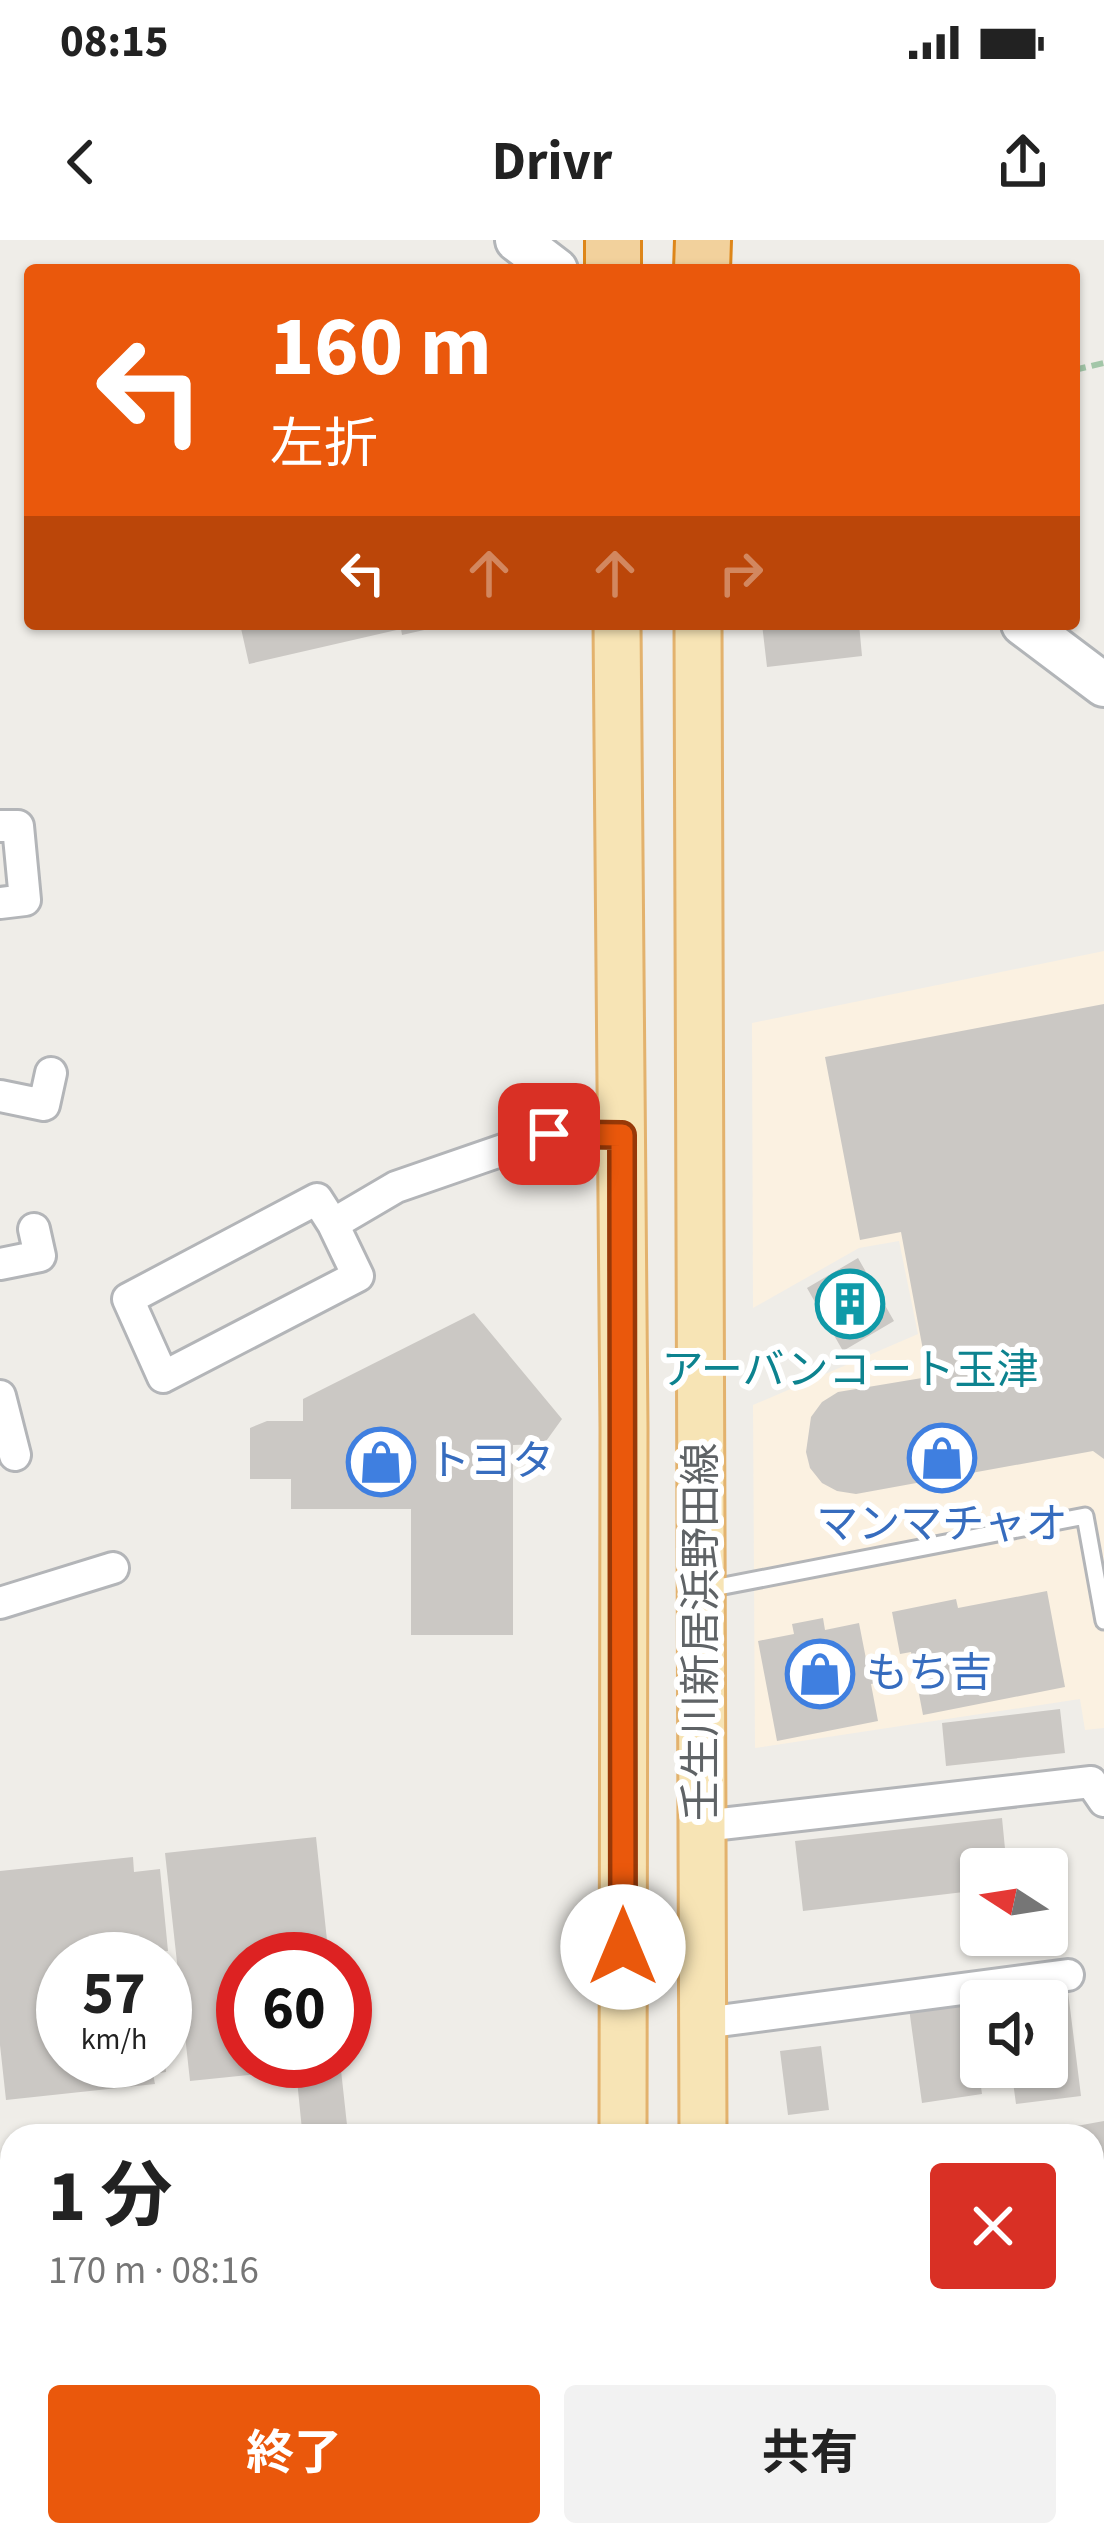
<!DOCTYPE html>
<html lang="ja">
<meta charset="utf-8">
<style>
body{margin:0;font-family:"Source Sans 3","Noto Sans JP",sans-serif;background:#f2f2f2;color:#222;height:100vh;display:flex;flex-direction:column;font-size:45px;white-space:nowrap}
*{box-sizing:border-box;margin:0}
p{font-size:39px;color:#767676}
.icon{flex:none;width:66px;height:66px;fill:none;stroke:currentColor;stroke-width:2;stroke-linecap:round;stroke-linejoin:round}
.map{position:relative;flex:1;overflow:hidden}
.panel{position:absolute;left:0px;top:1884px;width:1104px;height:423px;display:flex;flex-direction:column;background:#fff;border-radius:36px 36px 0 0;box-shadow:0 3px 9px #0004}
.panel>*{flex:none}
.banner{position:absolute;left:24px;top:24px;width:1056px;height:366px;border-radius:12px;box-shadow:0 3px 9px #0004;background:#ea580c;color:#fff;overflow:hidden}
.needle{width:78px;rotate:282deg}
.buttons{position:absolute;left:960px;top:1608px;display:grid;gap:24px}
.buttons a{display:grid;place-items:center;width:108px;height:108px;border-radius:12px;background:#fff;box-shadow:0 3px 9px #0004;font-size:60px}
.speed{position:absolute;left:36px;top:1692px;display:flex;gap:24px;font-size:60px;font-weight:700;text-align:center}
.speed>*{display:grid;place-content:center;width:156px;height:156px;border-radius:50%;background:#fff;box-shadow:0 3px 9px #0004;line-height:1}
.speed small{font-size:30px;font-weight:400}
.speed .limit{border:18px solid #d22;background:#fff;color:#111}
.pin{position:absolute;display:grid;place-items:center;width:102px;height:102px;color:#fff;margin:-51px;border-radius:24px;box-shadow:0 6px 18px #0006}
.me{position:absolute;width:132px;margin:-66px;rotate:0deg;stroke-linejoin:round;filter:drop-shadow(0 0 9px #0008)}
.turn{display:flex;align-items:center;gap:42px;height:252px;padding:0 48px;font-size:54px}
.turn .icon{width:156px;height:156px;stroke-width:2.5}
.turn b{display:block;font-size:84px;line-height:102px}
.lanes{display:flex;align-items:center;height:114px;padding:0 48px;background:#0003;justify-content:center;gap:60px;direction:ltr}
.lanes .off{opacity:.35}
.round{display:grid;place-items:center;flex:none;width:126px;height:126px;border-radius:12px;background:#f2f2f2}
.overview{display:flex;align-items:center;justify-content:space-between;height:204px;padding:0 48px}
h1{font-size:72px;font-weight:700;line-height:90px}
.action{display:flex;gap:24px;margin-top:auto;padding:24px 48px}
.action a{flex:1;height:138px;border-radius:12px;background:#ea580c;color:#fff;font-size:48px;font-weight:700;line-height:138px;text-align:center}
.action a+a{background:#f2f2f2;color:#222}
.status{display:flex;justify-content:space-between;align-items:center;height:84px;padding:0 60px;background:#fff;direction:ltr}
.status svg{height:33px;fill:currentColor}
header{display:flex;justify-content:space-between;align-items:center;height:156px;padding:0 48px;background:#fff;font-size:54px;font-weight:700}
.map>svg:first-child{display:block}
</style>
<div class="status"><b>08:15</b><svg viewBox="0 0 49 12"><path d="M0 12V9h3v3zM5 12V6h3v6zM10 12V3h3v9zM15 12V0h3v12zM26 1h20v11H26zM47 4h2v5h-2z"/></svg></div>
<header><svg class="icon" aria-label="back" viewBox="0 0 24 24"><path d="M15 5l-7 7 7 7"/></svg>Drivr<svg class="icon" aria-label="share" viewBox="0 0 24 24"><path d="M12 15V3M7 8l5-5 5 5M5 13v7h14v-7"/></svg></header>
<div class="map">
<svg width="1104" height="2305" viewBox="0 0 1104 2305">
<rect width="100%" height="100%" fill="#efede8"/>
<!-- commercial -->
<path fill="#fbf1e1" d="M1104,711V1488L1085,1490L1080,1459L755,1508L753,1165L918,1094L899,1001L859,1008L753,1068L752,783Z"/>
<!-- building -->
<path fill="#cbc8c4" d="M240,384H441L442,386L402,395L401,389L249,424Z
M762,384H859L862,416L767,427Z
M1104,764V1219L1093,1211L856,1254L837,1251L822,1243L810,1228L806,1212L811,1177L822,1162L838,1152L928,1137L901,992L860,1000L825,817Z
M858,1018L894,1081L843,1111L807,1048Z
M474,1073L562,1179L544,1204L513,1205V1395H411V1269H291V1239H250V1188L267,1181H303V1159Z
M1047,1351L1065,1447L923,1475L911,1412L900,1414L892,1372L956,1359L958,1368Z
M823,1378L825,1390L859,1383L867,1424L873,1423L877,1443L871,1444L878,1481L777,1501L758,1401L794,1394L792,1384Z
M1060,1469L1065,1513L946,1526L942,1483Z
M1002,1578L1007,1629H981V1650L803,1671L795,1601Z
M316,1597L329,1719H243V1821H340L347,1885L302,1890L296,1830L190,1841L165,1613Z
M133,1617L134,1632L160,1629L168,1711L142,1714L143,1719H63V1821H165L166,1832L153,1834L155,1844L6,1860L0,1805V1631Z
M1067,1744L1081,1856L1016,1864L1011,1827H1047V1761H1003L1002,1752Z
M968,1753L982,1854L922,1863L908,1761Z
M821,1806L829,1870L788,1875L780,1811Z
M1104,1881V1966L1092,1968V1896L1032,1894Z
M0,2192H4L6,2305H0Z
M151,2295H222L223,2305H152Z"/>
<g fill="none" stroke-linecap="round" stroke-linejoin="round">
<defs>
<path id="lane" d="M703,1350L1085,1276L1104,1381"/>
<path id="street" d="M0,586H18L25,660L0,663
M0,856L44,865L51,833
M333,984L317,959L128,1059L163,1137L358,1036L333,984L396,947L549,894L622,895
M0,1024L40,1016L34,989
M0,1156L15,1215
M0,1363L113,1328
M703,1586L1091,1542L1104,1561
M704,1783L1068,1735
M1092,2127L1104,2125
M552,2295V2305
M923,2295L927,2305
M1093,2305L1104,2304"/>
<path id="secondary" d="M517,0L556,30
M1023,384L1104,445
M0,1998L12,1996"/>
<path id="primary" d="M617,384L624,1187L623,1896
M698,384L703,1896
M624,2295V2305
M703,2305V2295"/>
<path id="highway" d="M613,0V30
M702,30L703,0"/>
</defs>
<!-- lane casing -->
<use href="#lane" stroke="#b3b5b8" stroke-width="21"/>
<!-- street casing -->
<use href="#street" stroke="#b3b5b8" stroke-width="36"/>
<!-- secondary casing -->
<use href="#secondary" stroke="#b2b5b8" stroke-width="48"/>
<!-- primary casing -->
<use href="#primary" stroke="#e3b26d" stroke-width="51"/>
<!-- highway casing -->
<use href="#highway" stroke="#de8619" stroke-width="60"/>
<!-- path -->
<path stroke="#a3c6a8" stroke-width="6" stroke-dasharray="12 6" stroke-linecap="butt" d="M1074,130L1104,123"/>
<!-- lane -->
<use href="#lane" stroke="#fff" stroke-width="15"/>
<!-- street -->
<use href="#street" stroke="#fff" stroke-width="30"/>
<!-- secondary -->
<use href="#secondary" stroke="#fff" stroke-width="42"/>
<!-- primary -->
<use href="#primary" stroke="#f7e4b5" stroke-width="45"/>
<!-- highway -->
<use href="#highway" stroke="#f2d19c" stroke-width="54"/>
</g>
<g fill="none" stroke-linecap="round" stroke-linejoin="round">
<defs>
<path id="route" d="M549,894L622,895L623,1707"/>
</defs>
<!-- route casing -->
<use href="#route" stroke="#983908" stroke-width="30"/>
<!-- route -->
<use href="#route" stroke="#ea580c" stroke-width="21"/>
</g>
<!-- icons -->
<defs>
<symbol id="building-ring" viewBox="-11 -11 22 22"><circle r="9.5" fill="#fff" stroke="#0f9aa8" stroke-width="1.5"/><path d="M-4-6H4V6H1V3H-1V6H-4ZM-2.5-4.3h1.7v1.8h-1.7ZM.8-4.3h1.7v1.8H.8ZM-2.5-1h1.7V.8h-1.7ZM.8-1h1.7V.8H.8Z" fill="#0f9aa8"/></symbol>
<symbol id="shop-ring" viewBox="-11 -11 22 22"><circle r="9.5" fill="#fff" stroke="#3f7fe0" stroke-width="1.5"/><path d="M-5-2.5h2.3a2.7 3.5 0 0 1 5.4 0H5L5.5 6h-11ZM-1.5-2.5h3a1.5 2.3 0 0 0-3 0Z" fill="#3f7fe0"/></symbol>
</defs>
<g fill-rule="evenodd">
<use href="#building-ring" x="812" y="1026" width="76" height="76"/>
<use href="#shop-ring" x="904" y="1180" width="76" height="76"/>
<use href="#shop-ring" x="343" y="1184" width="76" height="76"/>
<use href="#shop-ring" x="782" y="1396" width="76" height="76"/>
</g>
<g text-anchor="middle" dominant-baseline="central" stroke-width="12" stroke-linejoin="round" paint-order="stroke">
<!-- culture labels -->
<g font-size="42" fill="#0d838f" stroke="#fff">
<text x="850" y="1131">アーバンコート玉津</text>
</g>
<!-- shop labels -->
<g font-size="42" fill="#366cbe" stroke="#fff" text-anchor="start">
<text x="428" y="1222">トヨタ</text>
<text x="942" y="1285" text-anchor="middle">マンマチャオ</text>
<text x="866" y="1434">もち吉</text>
</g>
<!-- street labels -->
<g font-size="42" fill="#5f6366" stroke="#fff">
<text transform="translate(702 1392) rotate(-90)">壬生川新居浜野田線</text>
</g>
</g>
</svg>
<div class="buttons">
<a><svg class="needle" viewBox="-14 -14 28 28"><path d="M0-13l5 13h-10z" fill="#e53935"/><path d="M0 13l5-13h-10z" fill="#767676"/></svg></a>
<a><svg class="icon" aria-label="sound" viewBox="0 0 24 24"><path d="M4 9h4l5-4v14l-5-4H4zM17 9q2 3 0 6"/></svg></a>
</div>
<div class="speed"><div>57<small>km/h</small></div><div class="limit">60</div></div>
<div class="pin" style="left:549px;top:894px;background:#d93025"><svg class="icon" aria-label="arrive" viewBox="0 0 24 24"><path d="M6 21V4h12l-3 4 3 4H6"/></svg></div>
<svg class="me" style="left:623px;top:1707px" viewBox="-20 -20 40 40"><circle r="19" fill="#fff"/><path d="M0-13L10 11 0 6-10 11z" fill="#ea580c"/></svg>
<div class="banner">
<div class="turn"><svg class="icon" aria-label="left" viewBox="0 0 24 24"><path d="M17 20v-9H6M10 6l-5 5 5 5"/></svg><div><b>160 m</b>左折</div></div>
<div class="lanes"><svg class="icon" aria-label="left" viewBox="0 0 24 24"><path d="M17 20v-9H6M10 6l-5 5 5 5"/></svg><svg class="icon off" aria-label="ahead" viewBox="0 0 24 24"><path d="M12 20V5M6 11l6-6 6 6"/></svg><svg class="icon off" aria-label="ahead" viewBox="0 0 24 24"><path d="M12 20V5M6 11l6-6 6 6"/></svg><svg class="icon off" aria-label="right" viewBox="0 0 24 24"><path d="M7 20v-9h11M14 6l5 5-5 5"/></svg></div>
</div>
<section class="panel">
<div class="overview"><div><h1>1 分</h1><p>170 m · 08:16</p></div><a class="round" style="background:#d93025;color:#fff"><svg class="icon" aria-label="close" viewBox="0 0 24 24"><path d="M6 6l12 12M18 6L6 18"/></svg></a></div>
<div class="action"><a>終了</a><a>共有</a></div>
</section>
</div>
